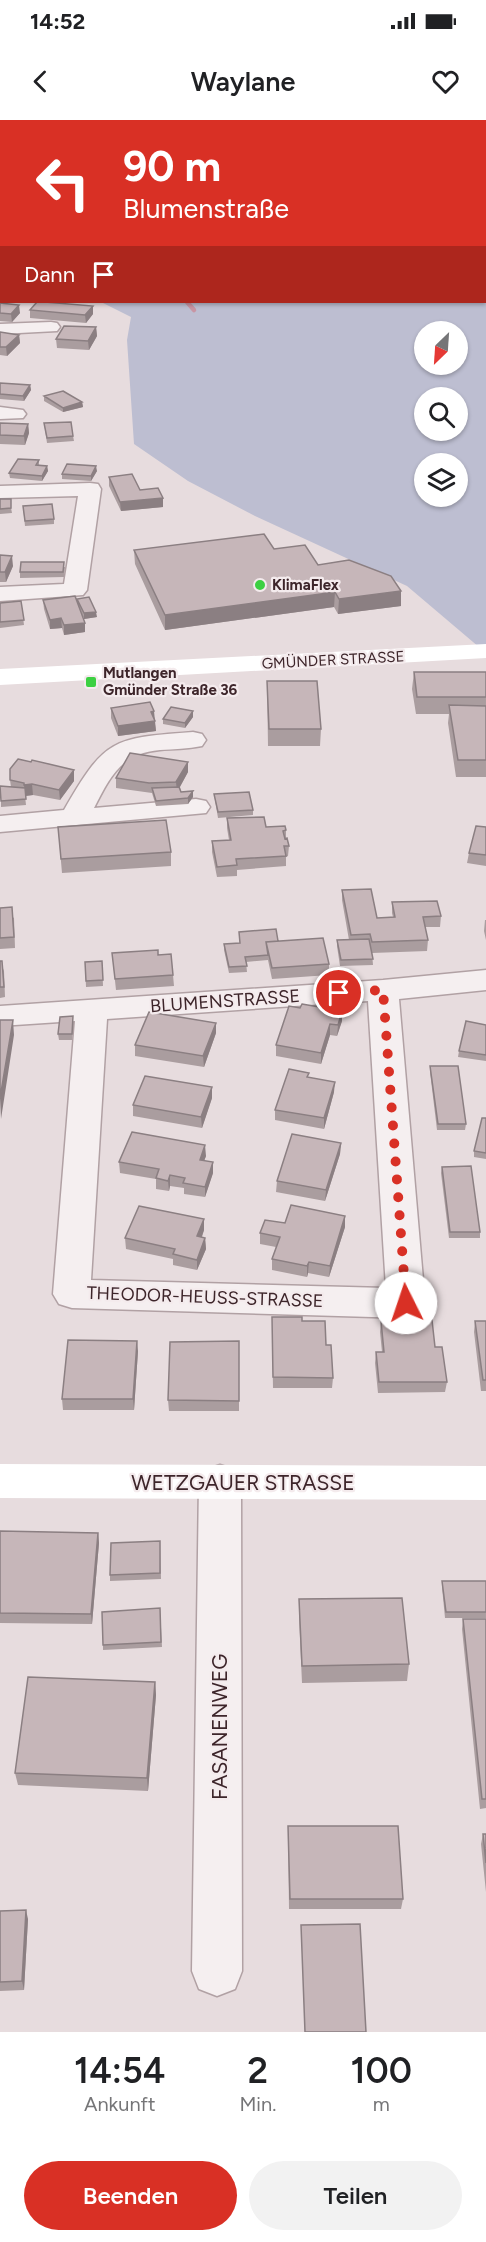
<!DOCTYPE html>
<html lang="de">
<meta charset="utf-8">
<style>
body{margin:0;font-family:Figtree,sans-serif;background:#f2f2f2;color:#202124;height:100vh;display:flex;flex-direction:column;font-size:22px;white-space:nowrap}
*{box-sizing:border-box;margin:0}
p{font-size:20px;color:#757577}
.icon{flex:none;width:33px;height:33px;fill:none;stroke:currentColor;stroke-width:2;stroke-linecap:round;stroke-linejoin:round}
.map{position:relative;height:1912px;overflow:hidden}
.side{display:flex;flex-direction:column;background:#fff;flex:1}
.side>*{flex:none}
.guide{position:absolute;left:0px;top:0px;width:486px;height:183px;box-shadow:0 2px 4px #0004;background:#d93025;color:#fff;overflow:hidden}
.needle{width:39px;rotate:205deg}
.fabs{position:absolute;left:414px;top:201px;display:grid;gap:12px}
.fabs a{display:grid;place-items:center;width:54px;height:54px;border-radius:50%;background:#fff;box-shadow:0 2px 4px #0004;font-size:30px}
.pin{position:absolute;display:grid;place-items:center;width:51px;height:51px;color:#fff;margin:-26px;border:3px solid #fff;border-radius:50%;box-shadow:0 2px 6px #0007}
.me{position:absolute;width:66px;margin:-33px;rotate:356deg;stroke-linejoin:round;filter:drop-shadow(0 0 4px #0008)}
.turn{display:flex;align-items:center;gap:21px;height:126px;padding:0 24px;font-size:27px}
.turn .icon{width:78px;height:78px;stroke-width:2.5}
.turn b{display:block;font-size:42px;line-height:51px}
.then{display:flex;align-items:center;height:57px;padding:0 24px;background:#0003;gap:12px;font-size:22px}
.eta{display:flex;justify-content:space-evenly;align-items:center;height:102px;text-align:center}
.eta b{font-size:36px;font-weight:600;line-height:42px}
.primary-button{display:flex;gap:12px;margin-top:auto;padding:12px 24px}
.primary-button a{flex:1;height:69px;border-radius:36px;background:#d93025;color:#fff;font-size:24px;font-weight:600;line-height:69px;text-align:center}
.primary-button a+a{background:#f2f2f2;color:#202124}
.status{display:flex;justify-content:space-between;align-items:center;height:42px;padding:0 30px;background:#fff;direction:ltr}
.status svg{height:16px;fill:currentColor}
header{display:flex;justify-content:space-between;align-items:center;height:78px;padding:0 24px;background:#fff;font-size:27px;font-weight:600}
.map>svg:first-child{display:block}
</style>
<div class="status"><b>14:52</b><svg viewBox="0 0 49 12"><path d="M0 12V9h3v3zM5 12V6h3v6zM10 12V3h3v9zM15 12V0h3v12zM26 1h20v11H26zM47 4h2v5h-2z"/></svg></div>
<header><svg class="icon" aria-label="back" viewBox="0 0 24 24"><path d="M15 5l-7 7 7 7"/></svg>Waylane<svg class="icon" aria-label="heart" viewBox="0 0 24 24"><path d="M12 20l-8-8c-3-5 5-10 8-4 3-6 11-1 8 4z"/></svg></header>
<div class="map">
<svg width="486" height="1912" viewBox="0 0 486 1912">
<rect width="100%" height="100%" fill="#e7dcde"/>
<!-- green -->
<path fill="#bdbed1" fill-rule="evenodd" d="M0,0H486V533L407,466L255,396L188,361L134,324L127,220L131,197L101,182H484V2H2L1,149ZM424,212H458V244H424ZM424,278H458V310H424ZM424,344H458V376H424Z"/>
<g fill="none" stroke-linecap="round" stroke-linejoin="round">
<!-- stream -->
<path stroke="#c895a4" stroke-width="4.5" d="M187,182L194,190"/>
<defs>
<path id="street" d="M51,202L57,203L60,207L57,211L0,214V204Z
M0,287L23,290L26,294L23,298L0,299Z
M90,363L98,364L101,369L87,470L83,475L0,481V467L64,464L78,376L0,378V366Z
M193,612L202,614L206,620L202,626C188,629 174,629 160,630C121,633 110,657 94,688L196,679L206,681L210,687L206,693L0,712V696L64,690C105,618 113,618 193,612Z
M486,850V870L399,879L425,1183L419,1193L406,1198L72,1188L59,1184L53,1174L75,901L0,906V886L383,860ZM368,881L386,1168L91,1160L107,899Z
M220,1345L235,1350L241,1362L242,1851L235,1869L217,1876L199,1869L192,1851L199,1362L205,1350Z"/>
</defs>
<!-- street casing -->
<use href="#street" stroke="#b1a1a4" stroke-width="3"/>
<!-- street -->
<use href="#street" fill="#f5eff0" fill-rule="evenodd"/>
<!-- secondary -->
<path fill="#fff" fill-rule="evenodd" d="M486,524V538L0,565V549Z
M0,1344L486,1346V1380L0,1378Z"/>
</g>
<!-- wall -->
<path fill="#aa9d9f" d="M0,163H2V181H0Z
M0,183L20,193L12,202L0,201Z
M93,186V194L86,203L30,198V190Z
M96,207L97,216L89,230L57,228L56,219Z
M0,212L19,215L20,223L7,236L0,235Z
M0,263L30,265L31,270L24,281L0,279Z
M44,276L82,282L83,287L63,292L44,281Z
M0,303L28,304L29,313L25,325L0,324Z
M44,303L73,316L74,321L47,323Z
M39,340V345L47,346L48,351L42,361L10,358L9,353Z
M97,351L91,361L62,359V354Z
M109,357L140,370L163,378V387L121,391L109,366Z
M0,379L11,388L12,393L0,394Z
M23,386L54,399V404L25,406Z
M274,429L318,445L401,471V486L338,494L334,487L165,510L135,444L134,430Z
M0,435L13,446L6,462H0Z
M65,447L64,457L20,458V452Z
M77,479L97,497L84,499L80,490L85,512L64,515L62,508L50,509L44,489L43,480L77,482Z
M21,481L24,505L0,508V483Z
M414,552H486V657H456L448,603L449,594H416L412,569Z
M267,561L321,609L320,626H268Z
M111,588L154,598L156,611L118,616L111,598Z
M193,597L185,608L163,604V599Z
M188,652L180,667L181,672L193,677L188,684L156,686L152,673L116,668V658Z
M10,660L74,661L60,680L33,675L25,676L26,685L1,687V681L11,667Z
M214,674L253,690V695L218,698Z
M227,698L266,707L286,710V718L289,726L288,736L286,737V746L237,750V756L217,757L212,732V721L229,720L227,708Z
M58,707L171,732V746L62,753Z
M486,707V746L467,743L469,733Z
M342,770L377,798L393,797L392,793V782L441,796L440,807H425L428,820L427,831L372,833L373,845L340,846L337,826V820H349L342,780Z
M0,788L14,798L15,828L0,829Z
M485,800H486V820L484,811Z
M239,812L278,821L329,844V855L272,859L268,840L246,842L247,852L229,853L224,830V824L240,823Z
M112,833L158,835L173,855L174,866L116,870Z
M0,841L4,851L5,877L0,878Z
M102,841L103,866L86,867L85,842Z
M300,888L342,891V901L337,916L330,915L321,944L276,936V925Z
M74,902L72,920H59L58,914Z
M486,905V941L458,937L459,931Z
M216,913L204,947L135,936V925Z
M430,946L466,1004L465,1010H437L430,952Z
M308,957L334,972L324,1009L275,1000V990Z
M212,967V978L202,1008L133,996V985Z
M486,998V1039L474,1037V1031Z
M341,1023L340,1034L325,1081L276,1072L277,1061Z
M206,1036L204,1041L213,1042V1053L205,1077L184,1074V1068L170,1066L169,1071L156,1069V1059L120,1053L119,1042Z
M442,1047L480,1112V1118H449L441,1053Z
M345,1096V1107L329,1157L308,1153L307,1157L272,1150V1139L276,1127L260,1124V1113L285,1103Z
M204,1099V1110L202,1117L205,1118L206,1129L197,1150L173,1145V1139L126,1129L125,1118Z
M302,1201L326,1225L333,1258L332,1268H273L272,1208Z
M381,1201L435,1227L447,1262L445,1272L378,1273L375,1243L376,1232H382L380,1212Z
M475,1201H486V1271H481L474,1212Z
M239,1221V1291H169L168,1280Z
M138,1231L134,1290H63L62,1279Z
M0,1411L98,1413L99,1423L92,1504L0,1503Z
M160,1421L161,1459L110,1461V1455Z
M442,1461H486V1498H445L442,1467Z
M299,1479L409,1544L407,1561L302,1563L299,1497Z
M160,1488L162,1527L103,1530V1525Z
M463,1499H486V1688L480,1689L462,1509Z
M155,1562L156,1575L148,1671L18,1665L15,1653Z
M288,1706L403,1779L401,1789H289Z
M483,1714H486V1772L481,1724Z
M0,1791L28,1799L24,1870L0,1871Z"/>
<!-- shaded-wall -->
<path fill="#8b7f82" d="M19,185L20,193L12,202L11,194Z
M93,186V194L86,203L85,195Z
M96,207L97,216L89,230L88,221Z
M19,215L20,223L7,236L6,227Z
M30,265L31,270L24,281L23,276Z
M82,282L83,287L63,292V288Z
M28,304L29,313L25,325L24,316Z
M47,346L48,351L42,361V356Z
M96,346L97,351L91,361V356Z
M163,378V387L121,391L120,382Z
M12,436L13,446L6,462L5,452Z
M401,471V486L338,494L339,479Z
M335,472L334,487L165,510V495Z
M96,492L97,497L84,499V493Z
M61,498L62,508L50,509V500Z
M85,503V512L64,515V505Z
M154,591L156,611L118,616V606Z
M193,591V597L185,608V603Z
M188,642V652L177,672L176,662Z
M74,650V661L60,680L59,670Z
M32,664L33,675L25,676L24,665Z
M193,671V677L188,684V678Z
M342,891V901L337,916L338,905Z
M13,900L14,915L1,999L0,978Z
M216,903V913L204,947L203,936Z
M330,904V915L321,944V933Z
M335,962L334,972L324,1009V998Z
M212,967V978L202,1008L201,997Z
M341,1023L340,1034L325,1081L326,1070Z
M205,1025L206,1036L200,1051V1040Z
M213,1042V1053L205,1077V1067Z
M170,1055V1066L169,1071L168,1061Z
M345,1096V1107L329,1157L330,1146Z
M204,1099V1110L198,1127L197,1116Z
M205,1118L206,1129L197,1150V1140Z
M309,1142L308,1153L307,1157V1146Z
M137,1221L138,1231L134,1290L133,1279Z
M98,1413L99,1423L92,1504L91,1494Z
M155,1562L156,1575L148,1671L147,1658Z
M26,1790L28,1799L24,1870L22,1861Z"/>
<!-- building -->
<path fill="#c6b6b9" stroke="#8b7f82" stroke-width="1.5" d="M0,163H2V173H0Z
M37,182H45L93,186L85,195L30,190Z
M0,183L19,185L11,194L0,193Z
M64,206L96,207L88,221L56,219Z
M0,212L19,215L6,227H0Z
M0,263L30,265L23,276L0,274Z
M63,271L82,282L63,288L44,276Z
M71,302L73,316L47,318L44,303Z
M0,303L28,304L24,316L0,315Z
M18,339L39,340L36,345L47,346L42,356L9,353Z
M67,344L96,346L91,356L62,354Z
M132,354L140,370L158,368L163,378L120,382L109,357Z
M0,379H11V388L0,389Z
M52,384L54,399L25,401L23,386Z
M264,414L274,429L305,425L318,445L349,440L391,456L401,471L339,479L335,472L165,495L134,430Z
M0,435L12,436L5,452H0Z
M21,442H64L63,452H20Z
M75,476L85,503L64,505L61,498L50,500L43,480Z
M89,477L96,492L84,493L77,479Z
M21,481L24,500L0,502V483Z
M414,552H486V577H417Z
M267,561H317L321,609H269Z
M150,582L154,591L151,592L155,601L118,606L111,588Z
M449,585L486,586V640H458Z
M171,587L193,591L185,603L163,599Z
M130,633L188,642L176,662L149,663L116,658Z
M18,639L31,642L32,640L74,650L59,670L32,664L24,665V663L10,660V649Z
M0,666L25,668L26,679L1,681Z
M179,667L181,672L193,671L188,678L156,681L152,668Z
M249,672L253,690L218,692L214,674Z
M264,697L266,707L285,706L286,710L283,711L285,719L287,718L289,726H284L286,736L236,739L237,745L217,747L212,721L231,720L227,698Z
M166,700L171,732L61,739L58,707Z
M476,706L486,707V735L469,733Z
M371,769L377,798L395,797L392,782L437,781L441,796L423,797L428,820L372,822L370,814L351,815L342,770Z
M12,787L14,817L0,818V788Z
M276,809L278,821L266,822L268,835L245,837L247,846L229,847L224,824L240,823L239,812Z
M323,818L329,844L272,848L266,822Z
M369,819L373,839L341,840L337,820Z
M158,830V835L171,834L173,855L115,859L112,833Z
M0,841H2L4,867H0Z
M102,841L103,860L86,861L85,842Z
M302,884L342,891L338,905L330,904L321,933L276,925L289,886L300,888Z
M149,892L216,903L203,936L135,925Z
M73,896L72,914H58L60,897Z
M0,900H13L0,978Z
M466,901L486,905V935L459,931Z
M430,946H458L466,1004H438Z
M289,949L309,953L307,957L335,962L324,998L275,990Z
M145,956L212,967L201,997L133,985Z
M482,998H486V1033L474,1031Z
M132,1012L205,1025L200,1040L213,1042L205,1067L183,1063L185,1058L170,1055L168,1061L156,1058L159,1049L119,1042Z
M292,1014L341,1023L326,1070L277,1061Z
M471,1046L480,1112H450L442,1047Z
M291,1085L345,1096L330,1146L309,1142L307,1146L272,1139L280,1117L260,1113L265,1100L285,1103Z
M139,1086L204,1099L197,1116L205,1118L197,1140L173,1134L175,1129L125,1118Z
M272,1197H302V1201H325L326,1225H331L333,1258L273,1257Z
M432,1200L435,1227H442L447,1262H379L376,1232H384L381,1201Z
M475,1201H486V1260H483Z
M68,1220L137,1221L133,1279H62Z
M239,1221V1281L168,1280L170,1222Z
M0,1411L98,1413L91,1494L0,1493Z
M160,1421V1453L110,1455L111,1423Z
M442,1461H486V1492H446Z
M402,1478L409,1544L302,1546L299,1479Z
M160,1488L161,1522L103,1525L102,1492Z
M463,1499H486V1679H482Z
M28,1557L155,1562L147,1658L15,1653Z
M288,1706H398L403,1779H290Z
M483,1714H486V1743Z
M26,1790L22,1861L0,1862V1791Z
M360,1804L366,1912H305L301,1805Z"/>
<g fill="none" stroke-linecap="round" stroke-linejoin="round">
<!-- route -->
<path stroke="#d93025" stroke-width="10" stroke-dasharray="0 18" d="M339,873L383,870L406,1183"/>
</g>
<!-- markers -->
<g fill="#3cd042" stroke="#f4ebed" stroke-width="2">
<circle cx="260" cy="465" r="6"/>
<rect x="85" y="556" width="12" height="12" rx="3"/>
</g>
<g text-anchor="middle" dominant-baseline="central" stroke-width="4.5" stroke-linejoin="round" paint-order="stroke">
<!-- far-poi labels -->
<g font-size="15" font-weight="bold" fill="#3d252a" stroke="#f4ebed" text-anchor="start">
<text x="272" y="465">KlimaFlex</text>
<text x="103" y="553">Mutlangen<tspan x="103" dy="17">Gmünder Straße 36</tspan></text>
</g>
<!-- far-street labels -->
<g font-size="15" fill="#3d252a" stroke="#f4ebed">
<text transform="translate(333 540) rotate(-3)">GMÜNDER STRASSE</text>
</g>
<!-- street labels -->
<g font-size="18" fill="#3d252a" stroke="#f4ebed">
<text transform="translate(225 881) rotate(-4)">BLUMENSTRASSE</text>
<text transform="translate(205 1177) rotate(2)">THEODOR-HEUSS-STRASSE</text>
</g>
<!-- near-street labels -->
<g font-size="21" fill="#3d252a" stroke="#f4ebed">
<text x="243" y="1362">WETZGAUER STRASSE</text>
<text transform="translate(219 1607) rotate(-90)">FASANENWEG</text>
</g>
</g>
</svg>
<div class="fabs">
<a><svg class="needle" viewBox="-14 -14 28 28"><path d="M0-13l5 13h-10z" fill="#e53935"/><path d="M0 13l5-13h-10z" fill="#757577"/></svg></a>
<a><svg class="icon" aria-label="search" viewBox="0 0 24 24"><circle cx="10" cy="10" r="6"/><path d="M15 15l6 6"/></svg></a>
<a><svg class="icon" aria-label="layers" viewBox="0 0 24 24"><path d="M12 4l9 5-9 5-9-5zM3 14l9 5 9-5"/></svg></a>
</div>
<div class="pin" style="left:339px;top:873px;background:#d93025"><svg class="icon" aria-label="arrive" viewBox="0 0 24 24"><path d="M6 21V4h12l-3 4 3 4H6"/></svg></div>
<svg class="me" style="left:406px;top:1183px" viewBox="-20 -20 40 40"><circle r="19" fill="#fff"/><path d="M0-13L10 11 0 6-10 11z" fill="#d93025"/></svg>
<div class="guide">
<div class="turn"><svg class="icon" aria-label="left" viewBox="0 0 24 24"><path d="M17 20v-9H6M10 6l-5 5 5 5"/></svg><div><b>90 m</b>Blumenstraße</div></div>
<div class="then">Dann<svg class="icon" aria-label="arrive" viewBox="0 0 24 24"><path d="M6 21V4h12l-3 4 3 4H6"/></svg></div>
</div>
</div>
<section class="side">
<div class="eta">
<div><b>14:54</b><p>Ankunft</p></div>
<div><b>2</b><p>Min.</p></div>
<div><b>100</b><p>m</p></div>
</div>
<div class="primary-button"><a>Beenden</a><a>Teilen</a></div>
</section>
